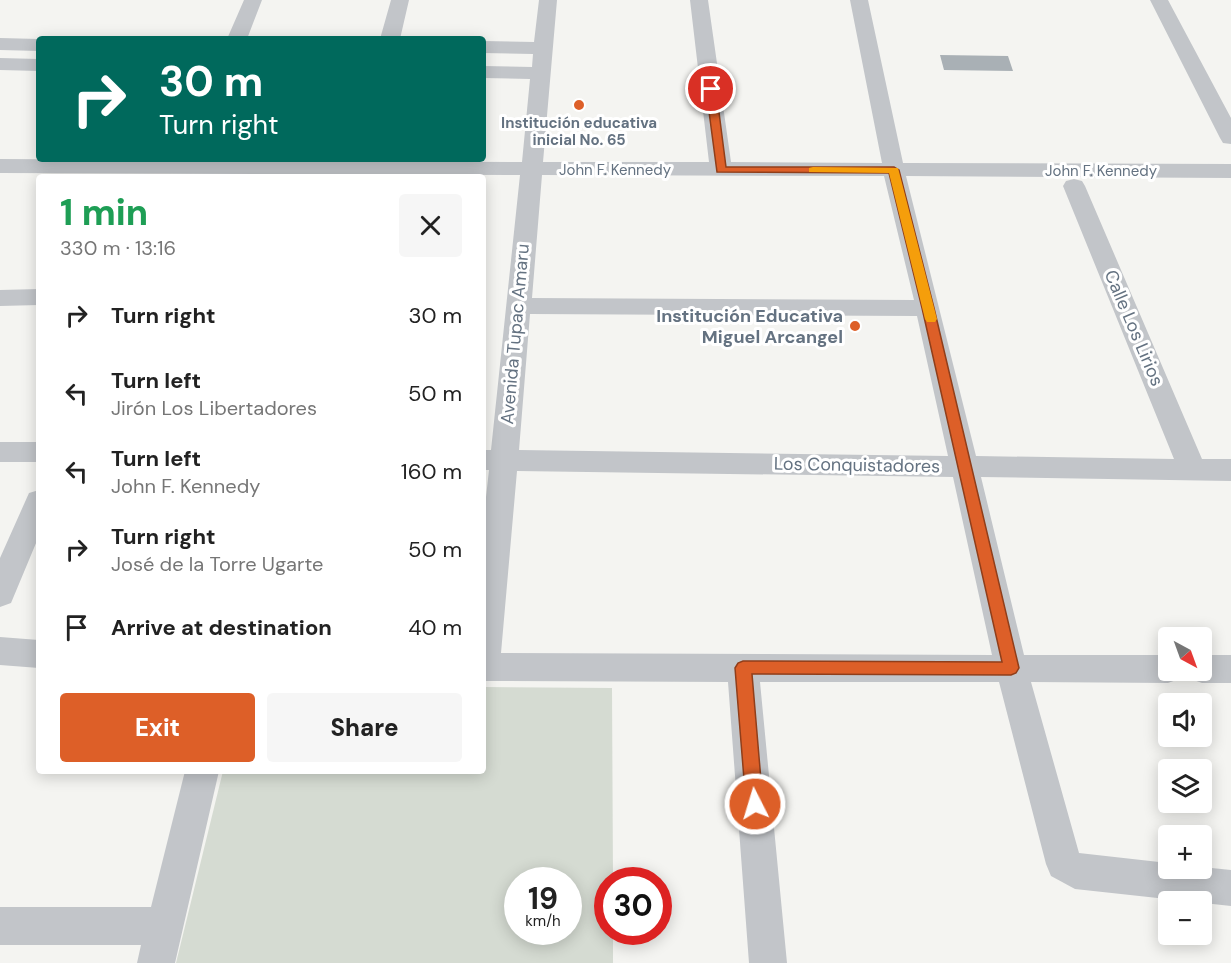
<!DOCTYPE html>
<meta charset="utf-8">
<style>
body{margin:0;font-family:"DM Sans",sans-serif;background:#f6f6f6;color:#222;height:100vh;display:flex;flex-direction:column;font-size:22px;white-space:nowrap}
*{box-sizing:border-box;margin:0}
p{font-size:20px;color:#767676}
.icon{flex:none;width:33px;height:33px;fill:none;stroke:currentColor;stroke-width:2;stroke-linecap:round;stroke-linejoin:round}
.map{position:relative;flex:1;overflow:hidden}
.panel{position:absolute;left:36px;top:174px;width:450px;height:600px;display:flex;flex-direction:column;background:#fff;border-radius:6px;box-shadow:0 3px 15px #0003}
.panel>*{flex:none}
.banner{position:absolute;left:36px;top:36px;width:450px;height:126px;border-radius:6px;box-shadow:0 3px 15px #0003;background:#00695c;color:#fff;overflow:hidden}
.needle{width:39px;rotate:139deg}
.fabs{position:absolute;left:1158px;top:627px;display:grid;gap:12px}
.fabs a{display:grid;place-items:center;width:54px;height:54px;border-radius:6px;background:#fff;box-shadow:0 3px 15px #0003;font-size:30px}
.speed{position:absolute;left:504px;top:867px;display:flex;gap:12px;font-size:30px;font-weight:700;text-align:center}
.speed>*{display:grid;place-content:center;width:78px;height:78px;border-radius:50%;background:#fff;box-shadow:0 3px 15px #0003;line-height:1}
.speed small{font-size:15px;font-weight:400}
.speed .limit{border:9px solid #d22;background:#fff;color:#111}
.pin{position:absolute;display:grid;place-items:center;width:51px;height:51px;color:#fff;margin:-26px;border:3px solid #fff;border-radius:50%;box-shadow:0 2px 6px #0007}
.me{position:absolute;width:66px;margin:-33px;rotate:355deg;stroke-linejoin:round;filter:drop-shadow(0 0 4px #0008)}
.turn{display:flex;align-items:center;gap:21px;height:126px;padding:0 24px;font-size:27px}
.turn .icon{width:78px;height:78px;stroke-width:2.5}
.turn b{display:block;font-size:42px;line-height:51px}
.round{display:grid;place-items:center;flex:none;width:63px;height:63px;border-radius:6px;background:#f6f6f6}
.head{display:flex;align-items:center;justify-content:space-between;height:102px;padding:0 24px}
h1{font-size:36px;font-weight:800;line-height:45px;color:#1e9e55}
.button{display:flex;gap:12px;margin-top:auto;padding:12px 24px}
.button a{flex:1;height:69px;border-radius:6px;background:#dd5f28;color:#fff;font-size:24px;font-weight:800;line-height:69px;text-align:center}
.button a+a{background:#f6f6f6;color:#222}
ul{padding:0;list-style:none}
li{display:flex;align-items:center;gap:18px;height:78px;padding:0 24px}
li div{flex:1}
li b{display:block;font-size:22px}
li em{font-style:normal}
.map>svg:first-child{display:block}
</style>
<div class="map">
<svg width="1231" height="963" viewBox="0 0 1231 963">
<rect width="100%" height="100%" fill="#f4f4f1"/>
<!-- green -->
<path fill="#d5dbd2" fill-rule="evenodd" d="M483,687L612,688L613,880H608V932H613V963H176L223,771H483ZM518,880H568V932H518Z"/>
<!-- building -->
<path fill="#a9b0b5" d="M940,55L1008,56L1013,71L944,70Z"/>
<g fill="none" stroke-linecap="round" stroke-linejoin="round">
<!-- minor -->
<path fill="#c2c5c9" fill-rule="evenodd" d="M244,0H262L247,39H227Z
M391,0H409L400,39H380Z
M539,0H557L543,162H709L690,0H708L731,162L882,163L850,0H868L903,163L1231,164V178L906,176L976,456L1174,459L1063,186L1066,181L1074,179L1082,181L1085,186L1202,459H1231V481L981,477L1024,655H1168V670H1183L1179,679L1168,683L1031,682L1079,853L1168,863V868L1202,867L1231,870V906L1075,889L1051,876L1046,864L999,682H760L787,963H749L728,682L483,681V524L489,470H483V450H491L520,175L0,173V159L522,162L530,79L483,78V66L532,67L533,54L483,53V41L534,42ZM542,175L884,176L914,300L532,298ZM530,314L917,316L948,456L519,450ZM517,471L953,477L992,655L501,653Z
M1150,0H1168L1231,118V144L1223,143L1220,138Z
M0,38L39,39V51L0,50Z
M0,58L39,59V71L0,70Z
M39,289V305L0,306V290Z
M0,442H39V462H0Z
M39,490V536L11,603L0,607V558L29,493Z
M0,637L39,640V668L0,665Z
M1202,655H1231V683H1202L1191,679L1187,670H1202Z
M185,771H219L175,963H137L141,945H0V907H151Z"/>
</g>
<!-- route -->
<path fill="#dd5f28" stroke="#903e1a" stroke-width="1.5" d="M711,86L716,89L726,167H894L899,170L934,308L1019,668L1016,673L1011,675L752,674L763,804L761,810L755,812L749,810L746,804L735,668L738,663L743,661L1002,662L922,308L889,173L717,172L706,89Z"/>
<!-- slow -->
<path fill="#f59e0b" d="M813,167L898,168L937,319L935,322H927L925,319L889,173L809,172V168Z"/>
<!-- markers -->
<g fill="#dd5f28" stroke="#fff" stroke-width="2">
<circle cx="579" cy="105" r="6"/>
<circle cx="855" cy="326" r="6"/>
</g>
<g text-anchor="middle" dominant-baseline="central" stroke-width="6" stroke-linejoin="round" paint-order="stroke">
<!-- far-poi labels -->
<g font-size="15" font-weight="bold" fill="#647281" stroke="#fff">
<text x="579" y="123">Institución educativa<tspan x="579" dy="17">inicial No. 65</tspan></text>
</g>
<!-- far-street labels -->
<g font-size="15" fill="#647281" stroke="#fff">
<text x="615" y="170">John F. Kennedy</text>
<text x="1101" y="171">John F. Kennedy</text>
</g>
<!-- poi labels -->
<g font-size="18" font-weight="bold" fill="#647281" stroke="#fff" text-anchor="end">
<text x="843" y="316">Institución Educativa<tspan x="843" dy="21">Miguel Arcangel</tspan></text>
</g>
<!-- street labels -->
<g font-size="18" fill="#647281" stroke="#fff">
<text transform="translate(1134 328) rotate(67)">Calle Los Lirios</text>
<text transform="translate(515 334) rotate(-85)">Avenida Tupac Amaru</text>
<text transform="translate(857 465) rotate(1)">Los Conquistadores</text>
</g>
</g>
</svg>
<div class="fabs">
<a><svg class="needle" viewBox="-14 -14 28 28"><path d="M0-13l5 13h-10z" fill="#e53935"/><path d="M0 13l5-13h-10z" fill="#767676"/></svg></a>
<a><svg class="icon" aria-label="sound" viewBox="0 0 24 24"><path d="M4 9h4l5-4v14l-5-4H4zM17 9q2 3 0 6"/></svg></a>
<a><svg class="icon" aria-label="layers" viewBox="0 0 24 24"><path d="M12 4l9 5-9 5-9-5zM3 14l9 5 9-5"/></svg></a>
<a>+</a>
<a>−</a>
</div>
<div class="speed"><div>19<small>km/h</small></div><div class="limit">30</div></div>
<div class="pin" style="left:711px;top:89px;background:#d93025"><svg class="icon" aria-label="arrive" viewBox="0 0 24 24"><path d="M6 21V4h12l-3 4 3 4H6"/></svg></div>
<svg class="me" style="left:755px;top:804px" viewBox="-20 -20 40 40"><circle r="17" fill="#dd5f28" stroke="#fff" stroke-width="3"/><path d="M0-11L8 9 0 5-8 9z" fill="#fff"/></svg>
<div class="banner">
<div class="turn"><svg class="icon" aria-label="right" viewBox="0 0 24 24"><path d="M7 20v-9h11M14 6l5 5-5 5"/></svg><div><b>30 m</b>Turn right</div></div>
</div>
<section class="panel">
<div class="head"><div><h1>1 min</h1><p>330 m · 13:16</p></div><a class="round"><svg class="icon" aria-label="close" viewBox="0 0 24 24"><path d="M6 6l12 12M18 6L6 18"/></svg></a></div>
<ul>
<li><svg class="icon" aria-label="right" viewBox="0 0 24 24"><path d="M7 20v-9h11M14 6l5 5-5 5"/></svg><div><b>Turn right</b></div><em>30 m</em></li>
<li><svg class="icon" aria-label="left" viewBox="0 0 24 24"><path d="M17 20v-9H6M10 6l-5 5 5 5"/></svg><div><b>Turn left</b><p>Jirón Los Libertadores</p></div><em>50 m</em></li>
<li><svg class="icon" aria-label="left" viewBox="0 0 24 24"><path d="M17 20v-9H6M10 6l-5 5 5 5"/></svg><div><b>Turn left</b><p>John F. Kennedy</p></div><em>160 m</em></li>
<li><svg class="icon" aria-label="right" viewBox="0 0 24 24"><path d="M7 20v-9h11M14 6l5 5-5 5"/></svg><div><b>Turn right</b><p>José de la Torre Ugarte</p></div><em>50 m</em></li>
<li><svg class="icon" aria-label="arrive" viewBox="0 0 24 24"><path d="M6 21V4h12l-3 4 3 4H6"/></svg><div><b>Arrive at destination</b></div><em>40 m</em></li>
</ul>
<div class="button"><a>Exit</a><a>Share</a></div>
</section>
</div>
